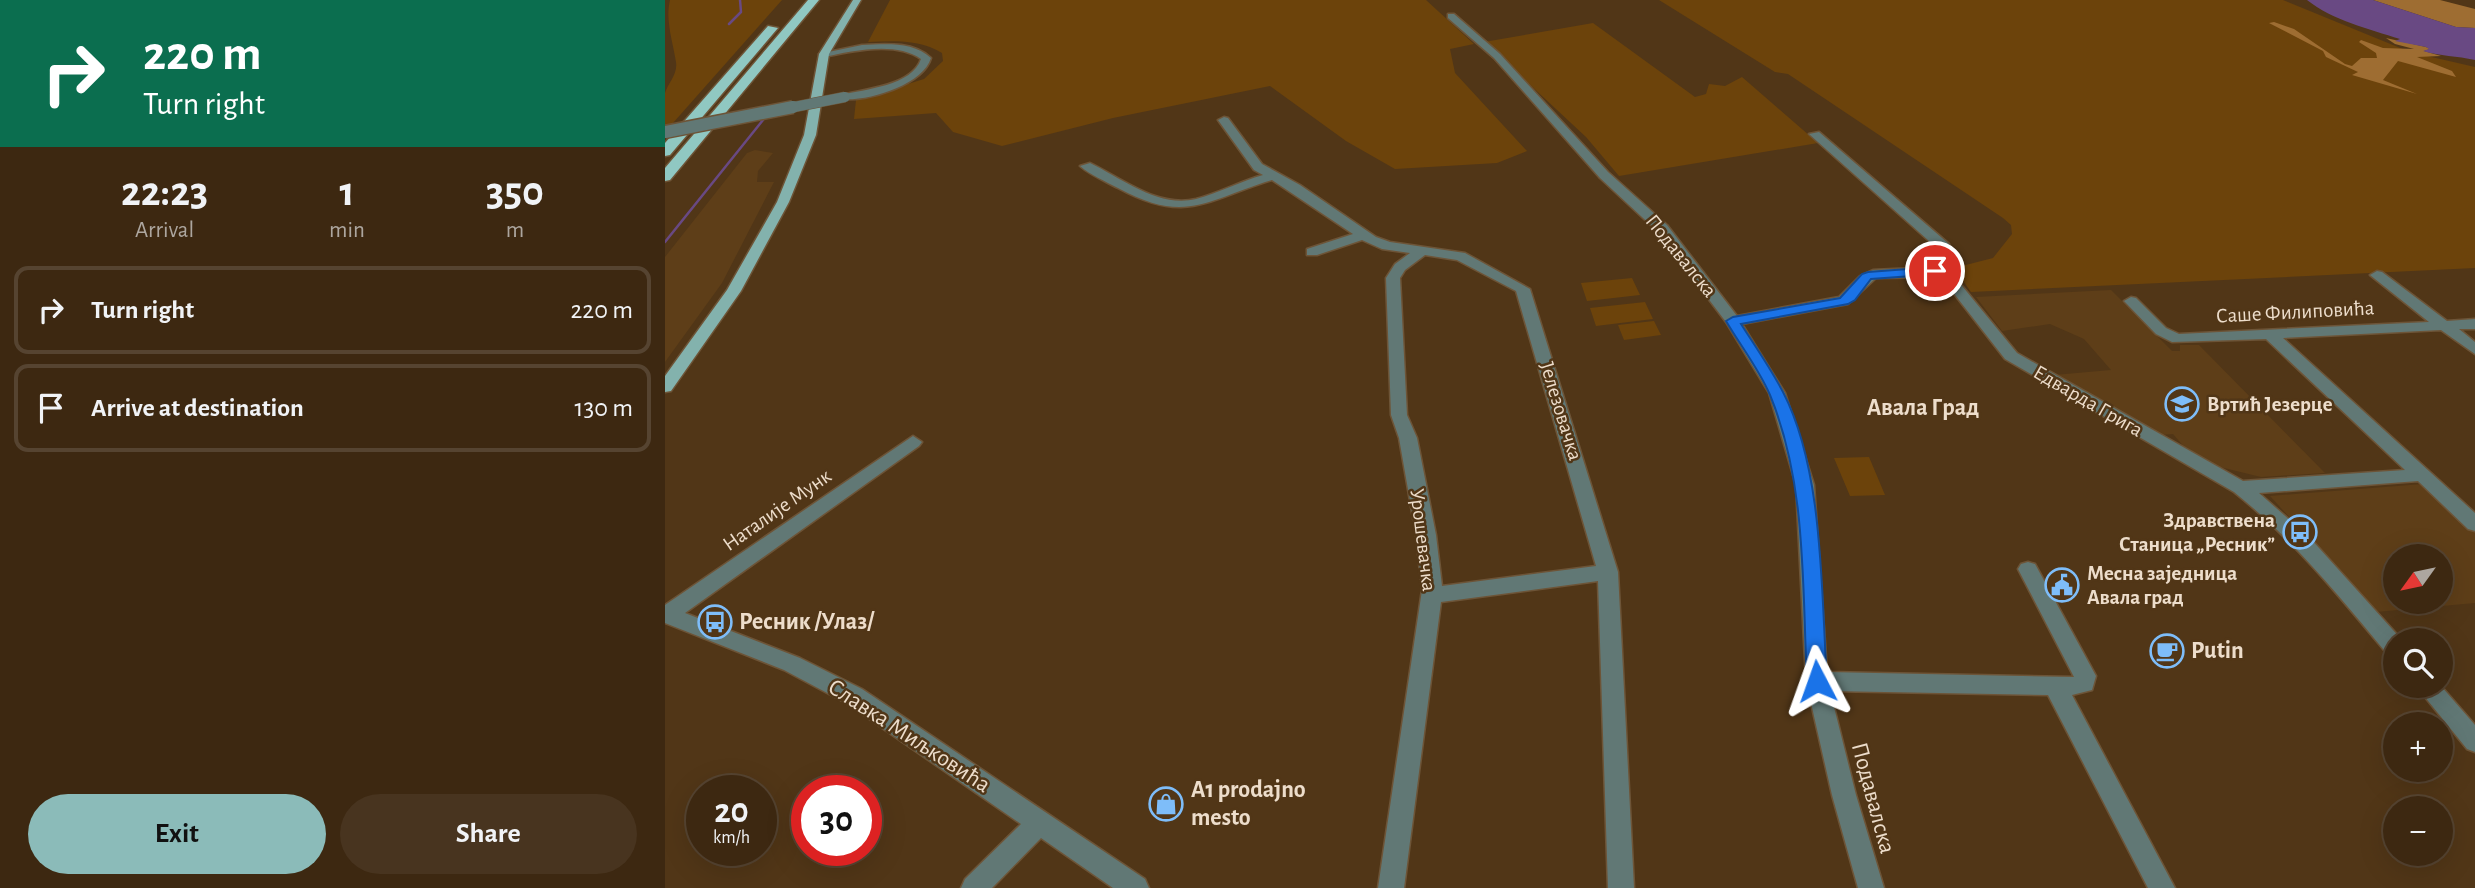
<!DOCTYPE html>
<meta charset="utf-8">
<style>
body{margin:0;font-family:"Alegreya Sans",sans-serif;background:#48341f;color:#f1f3f6;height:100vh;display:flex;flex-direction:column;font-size:26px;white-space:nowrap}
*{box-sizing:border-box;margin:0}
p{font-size:23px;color:#ada69f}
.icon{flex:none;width:38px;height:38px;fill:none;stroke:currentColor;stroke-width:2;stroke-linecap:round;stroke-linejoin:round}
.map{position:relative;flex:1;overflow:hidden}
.panel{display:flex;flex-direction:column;background:#3d2811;width:665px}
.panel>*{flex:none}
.banner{background:#0b6e4f;color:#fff;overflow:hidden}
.needle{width:46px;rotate:237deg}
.controls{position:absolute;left:1718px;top:544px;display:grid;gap:14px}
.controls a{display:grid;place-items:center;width:70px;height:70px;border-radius:50%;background:#3d2811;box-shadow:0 7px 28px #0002,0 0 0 2px #564431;font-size:35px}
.speed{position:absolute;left:21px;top:775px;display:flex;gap:14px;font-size:35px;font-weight:700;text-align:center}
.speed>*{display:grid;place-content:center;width:91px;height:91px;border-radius:50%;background:#3d2811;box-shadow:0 7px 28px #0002,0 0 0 2px #564431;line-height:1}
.speed small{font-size:18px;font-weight:400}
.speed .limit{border:10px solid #d22;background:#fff;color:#111}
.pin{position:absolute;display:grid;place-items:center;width:60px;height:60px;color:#fff;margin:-30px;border:4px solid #fff;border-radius:50%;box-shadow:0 2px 7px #0007}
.me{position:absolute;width:77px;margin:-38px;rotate:356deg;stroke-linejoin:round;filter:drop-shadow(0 0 5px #0008)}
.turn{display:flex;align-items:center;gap:24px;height:147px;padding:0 28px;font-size:32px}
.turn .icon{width:91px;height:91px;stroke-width:2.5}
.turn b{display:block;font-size:49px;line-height:60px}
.eta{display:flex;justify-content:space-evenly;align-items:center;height:119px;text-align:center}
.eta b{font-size:42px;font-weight:700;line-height:49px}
.button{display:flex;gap:14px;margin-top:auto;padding:14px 28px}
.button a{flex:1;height:80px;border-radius:42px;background:#8bbbb9;color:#111;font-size:28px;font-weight:700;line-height:80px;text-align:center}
.button a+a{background:#48341f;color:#f1f3f6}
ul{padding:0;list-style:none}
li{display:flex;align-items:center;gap:21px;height:88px;margin:0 14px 10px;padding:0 14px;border:4px solid #564431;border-radius:14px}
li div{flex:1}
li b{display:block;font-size:26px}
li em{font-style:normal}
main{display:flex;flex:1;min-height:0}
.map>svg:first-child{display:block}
</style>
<main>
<section class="panel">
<div class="banner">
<div class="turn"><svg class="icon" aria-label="right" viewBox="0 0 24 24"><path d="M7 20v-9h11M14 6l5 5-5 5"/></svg><div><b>220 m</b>Turn right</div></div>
</div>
<div class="eta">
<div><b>22:23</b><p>Arrival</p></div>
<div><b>1</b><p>min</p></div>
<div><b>350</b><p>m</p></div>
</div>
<ul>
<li><svg class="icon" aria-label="right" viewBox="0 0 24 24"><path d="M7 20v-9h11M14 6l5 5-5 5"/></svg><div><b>Turn right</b></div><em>220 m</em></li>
<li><svg class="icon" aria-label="arrive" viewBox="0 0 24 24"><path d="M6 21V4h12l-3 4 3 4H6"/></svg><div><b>Arrive at destination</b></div><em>130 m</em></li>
</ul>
<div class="button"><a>Exit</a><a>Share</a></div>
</section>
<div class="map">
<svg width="1810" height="888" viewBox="0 0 1810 888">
<rect width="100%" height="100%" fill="#513617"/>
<!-- built -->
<path fill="#5e3e18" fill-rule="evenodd" d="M90,150L108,153L93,171L92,182H109L57,283L0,362V257L82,153Z
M1446,290L1507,351H1515V345H1534L1660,473L1596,477L1555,467L1520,448L1508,434L1496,435L1389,375L1446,370L1419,339L1385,324L1337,331L1311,297Z
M1758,484L1810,531V603L1711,612L1605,496ZM1731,556H1776V602H1731Z"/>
<!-- green -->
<path fill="#6c430b" d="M5,0H117L0,132C0,120 0,104 0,93C3,83 13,74 11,62C8,42 0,20 5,0Z
M225,0H761L809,44L785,49L790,73L862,151L832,163L730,169L681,141L605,86L448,118L337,146L288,132L271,113L189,119L191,100L259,79L278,61L277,53C254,39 229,41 203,42Z
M994,0H1618L1745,52L1810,67V268L1306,292L1289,268L1328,258L1347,234L1346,225L1338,218L1123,74L1110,72Z
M928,23L1030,97L1041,94L1044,84L1060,86L1077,77L1153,143L954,176L921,137L819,42Z
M967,278L975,295L922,301L916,283Z
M980,302L988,319L931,326L925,308Z
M989,321L996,335L959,340L953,325Z
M1204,457L1220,495L1185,496L1169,458Z"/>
<!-- forest -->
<path fill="#9e6d32" d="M1708,0H1775L1810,9V28L1791,27Z
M1609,22L1629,29L1680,64L1687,66L1696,58H1712L1711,53L1694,42L1696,40L1718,48L1749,49L1730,44L1721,38L1761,47L1765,49L1759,51L1776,56L1752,57L1787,71L1791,77L1733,61L1718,80L1752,94L1687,75L1693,72L1661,57L1658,51L1604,23Z"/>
<!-- water -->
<path fill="#694983" d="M1642,0H1708L1791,27L1810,28V60C1792,56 1775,56 1758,51L1764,49L1761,47L1730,41L1735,39C1704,29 1667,20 1642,0Z"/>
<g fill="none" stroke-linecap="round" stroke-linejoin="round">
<!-- stream -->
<path stroke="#694983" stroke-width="2.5" d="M64,24L76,12L75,0
M0,242L98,120"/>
<defs>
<path id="minor" d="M783,14H789L835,54L943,172L1002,225L1072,316L1174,297L1195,276L1208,270L1272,267L1277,261L1273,249L1144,134L1154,132L1284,244L1291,261L1284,270L1352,353L1578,481L1740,470L1601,339L1507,342L1491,334L1459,301L1466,297L1471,298L1501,328L1514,334L1764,322L1705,275L1712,271L1717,272L1782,321L1810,319V329H1794L1810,342V354L1776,330L1618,338L1810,513V531L1803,529L1753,481L1594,493L1645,538L1737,640H1731V658L1723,655C1675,597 1628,539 1569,492L1340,359L1276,277L1211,278L1183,304L1077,324L1120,393L1149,485L1162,672L1409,677L1353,569L1356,564L1363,562L1370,564L1431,676L1427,690L1407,695L1510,888H1483L1383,695L1165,691L1191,795L1219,888H1193L1167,795L1141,681L1131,485L1104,393L1061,322L992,231L935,178L829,58L783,18Z
M197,45C220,44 248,41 266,58C258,85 202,102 176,99V95C200,89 247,86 256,59C231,41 187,51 159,57L154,54Z
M559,117L563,118L597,164L635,185L711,237L725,242L800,253L865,289L953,572L969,888H943L933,581L776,602L739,888H713L757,590L751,535L734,438L726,415L721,278L730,264L745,253L717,249L697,240L652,255H642V249L688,234L607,180C541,200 521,225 453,188C440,181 425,175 415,166L425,163C458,179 493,208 531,199C554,193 576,181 598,175L589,170L553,120ZM760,255L792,260L851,291L931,566L777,586L771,535L752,438L742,415L735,278L740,270Z
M248,436L257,442L254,446L20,613L135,658L197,689L480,879L484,888H448L376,838L327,888H296L300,879L356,824L181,703L119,670L0,623V605Z
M1751,686H1776L1810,725V752L1802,749Z"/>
<path id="major" d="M188,0H196L164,54L151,135L124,202L76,291L6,391L0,392V376L62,290L112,202L139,135L154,54Z"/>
<path id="highway" d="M143,0H154L5,180L0,181V168Z
M103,26L113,28L5,155L0,156V143Z"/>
</defs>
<!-- minor casing -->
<use href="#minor" stroke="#6d5437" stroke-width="3"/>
<!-- major casing -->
<use href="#major" stroke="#6d5437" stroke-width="3"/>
<!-- highway casing -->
<use href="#highway" stroke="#6d5437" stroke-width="3"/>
<!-- minor -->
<use href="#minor" fill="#617875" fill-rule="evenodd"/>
<!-- major -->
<use href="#major" fill="#83b2ad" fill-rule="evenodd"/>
<!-- highway -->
<use href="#highway" fill="#90c8c2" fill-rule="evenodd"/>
<defs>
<path id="minor-bridge-far1" d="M119,109L180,97"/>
<path id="minor-bridge" d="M0,132L128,107"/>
</defs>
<!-- minor-bridge-far1 casing -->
<use href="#minor-bridge-far1" stroke="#6d5437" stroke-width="11" stroke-linecap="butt"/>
<!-- minor-bridge casing -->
<use href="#minor-bridge" stroke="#6d5437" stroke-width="15" stroke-linecap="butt"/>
<!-- minor-bridge-far1 -->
<use href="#minor-bridge-far1" stroke="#617875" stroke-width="10"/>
<!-- minor-bridge -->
<use href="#minor-bridge" stroke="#617875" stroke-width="12"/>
</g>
<!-- route -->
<path fill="#1a73e8" stroke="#114b97" stroke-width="2" d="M1270,267L1275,269V274L1206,279L1190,300L1183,304L1076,324C1090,346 1106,369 1118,392C1159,471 1156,592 1162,681L1159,687L1152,689L1145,687L1142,681C1137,585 1142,485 1105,395C1094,369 1075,345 1061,321L1068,317L1175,298L1197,274L1203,272Z"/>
<!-- icons -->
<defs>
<symbol id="school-ring" viewBox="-11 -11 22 22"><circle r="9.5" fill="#513617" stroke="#7ebdf9" stroke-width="1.5"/><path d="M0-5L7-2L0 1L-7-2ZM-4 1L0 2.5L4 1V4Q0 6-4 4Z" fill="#7ebdf9"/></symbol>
<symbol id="bus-ring" viewBox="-11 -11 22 22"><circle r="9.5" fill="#513617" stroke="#7ebdf9" stroke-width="1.5"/><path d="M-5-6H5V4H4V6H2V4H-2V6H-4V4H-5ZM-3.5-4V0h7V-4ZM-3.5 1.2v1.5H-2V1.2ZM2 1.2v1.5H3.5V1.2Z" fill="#7ebdf9"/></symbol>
<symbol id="civic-ring" viewBox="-11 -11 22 22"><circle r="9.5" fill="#513617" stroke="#7ebdf9" stroke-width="1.5"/><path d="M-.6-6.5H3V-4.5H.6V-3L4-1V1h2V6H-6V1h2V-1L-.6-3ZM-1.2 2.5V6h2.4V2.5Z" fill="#7ebdf9"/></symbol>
<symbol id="cafe-ring" viewBox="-11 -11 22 22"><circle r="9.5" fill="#513617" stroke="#7ebdf9" stroke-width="1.5"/><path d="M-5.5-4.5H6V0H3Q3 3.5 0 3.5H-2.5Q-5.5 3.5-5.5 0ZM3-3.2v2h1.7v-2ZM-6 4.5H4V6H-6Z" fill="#7ebdf9"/></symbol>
<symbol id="shop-ring" viewBox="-11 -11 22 22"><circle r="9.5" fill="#513617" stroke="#7ebdf9" stroke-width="1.5"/><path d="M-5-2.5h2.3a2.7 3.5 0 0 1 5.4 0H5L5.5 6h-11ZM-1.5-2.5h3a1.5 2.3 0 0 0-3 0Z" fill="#7ebdf9"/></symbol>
</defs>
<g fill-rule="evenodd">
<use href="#school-ring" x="1498" y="385" width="38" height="38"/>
<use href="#bus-ring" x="1616" y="513" width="38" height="38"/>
<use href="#civic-ring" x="1378" y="566" width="38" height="38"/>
<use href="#bus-ring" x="31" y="603" width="38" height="38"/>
<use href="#cafe-ring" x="1483" y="632" width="38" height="38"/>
<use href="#shop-ring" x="482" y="785" width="38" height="38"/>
</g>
<g text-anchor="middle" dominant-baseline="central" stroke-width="5" stroke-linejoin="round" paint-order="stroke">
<!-- street labels -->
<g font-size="21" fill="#edddcb" stroke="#513617">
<text transform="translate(1016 256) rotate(51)">Подавалска</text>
<text transform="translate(1630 312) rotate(-3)">Саше Филиповића</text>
<text transform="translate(1423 401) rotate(30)">Едварда Грига</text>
<text transform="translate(896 411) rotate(73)">Јелезовачка</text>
<text transform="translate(112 510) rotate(-35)">Наталије Мунк</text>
<text transform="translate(758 540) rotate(83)">Урошевачка</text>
</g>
<!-- poi labels -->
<g font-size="21" font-weight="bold" fill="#edddcb" stroke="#513617" text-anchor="start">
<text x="1542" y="404">Вртић Језерце</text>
<text x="1610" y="520" text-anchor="end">Здравствена<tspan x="1610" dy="24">Станица „Ресник”</tspan></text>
<text x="1422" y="573">Месна заједница<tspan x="1422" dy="24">Авала град</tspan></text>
</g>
<!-- quarter labels -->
<g font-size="24" font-weight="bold" fill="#edddcb" stroke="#513617">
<text x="1258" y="408">Авала Град</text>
</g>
<!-- near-poi labels -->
<g font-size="24" font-weight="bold" fill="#edddcb" stroke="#513617" text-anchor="start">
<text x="74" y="622">Ресник /Улаз/</text>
<text x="1526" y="651">Putin</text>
<text x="526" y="790">A1 prodajno<tspan x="526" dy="28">mesto</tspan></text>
</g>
<!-- near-street labels -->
<g font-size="24" fill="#edddcb" stroke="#513617">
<text transform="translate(244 736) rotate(33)">Славка Миљковића</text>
<text transform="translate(1208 798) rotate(75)">Подавалска</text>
</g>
</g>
</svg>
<div class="controls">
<a><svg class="needle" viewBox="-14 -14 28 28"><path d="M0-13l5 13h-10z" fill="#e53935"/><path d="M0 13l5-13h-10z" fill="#ada69f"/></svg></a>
<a><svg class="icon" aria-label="search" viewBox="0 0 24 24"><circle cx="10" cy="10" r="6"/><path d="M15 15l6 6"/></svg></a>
<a>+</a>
<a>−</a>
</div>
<div class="speed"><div>20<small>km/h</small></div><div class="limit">30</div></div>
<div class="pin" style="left:1270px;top:271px;background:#d93025"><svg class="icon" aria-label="arrive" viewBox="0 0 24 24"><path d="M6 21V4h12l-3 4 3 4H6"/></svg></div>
<svg class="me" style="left:1152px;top:681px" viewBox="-20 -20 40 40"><path d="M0-17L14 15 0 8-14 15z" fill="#1a73e8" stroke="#fff" stroke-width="4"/></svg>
</div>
</main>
